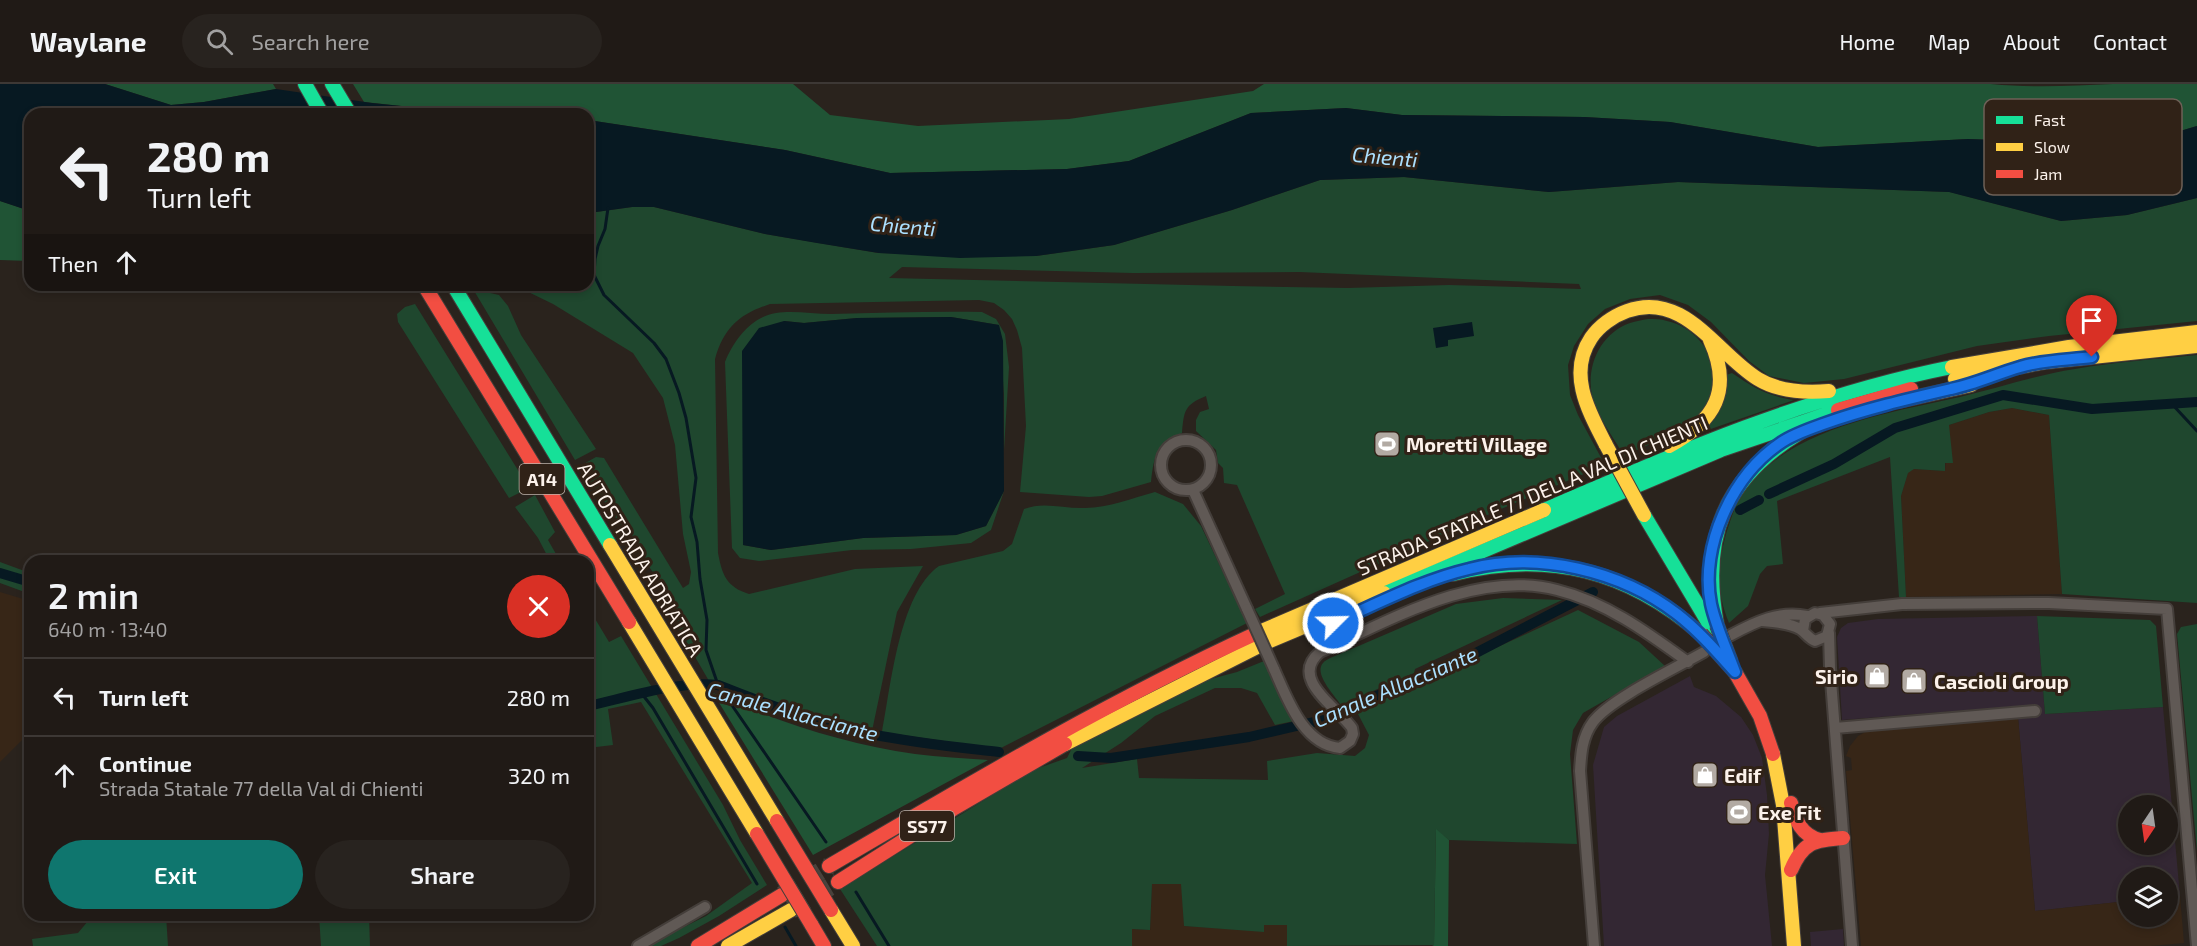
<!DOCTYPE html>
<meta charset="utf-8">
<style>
body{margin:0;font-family:"Exo 2",sans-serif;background:#28231f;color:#f1f3f6;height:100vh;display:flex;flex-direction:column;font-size:22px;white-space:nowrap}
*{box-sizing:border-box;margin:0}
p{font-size:20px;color:#a2a1a1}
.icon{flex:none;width:33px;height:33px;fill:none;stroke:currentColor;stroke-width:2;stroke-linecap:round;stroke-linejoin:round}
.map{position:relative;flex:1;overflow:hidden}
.drawer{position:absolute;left:24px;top:471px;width:570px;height:366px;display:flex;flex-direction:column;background:#201a16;border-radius:18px;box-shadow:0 3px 9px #0003,0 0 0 2px #3d3835}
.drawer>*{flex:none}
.guide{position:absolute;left:24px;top:24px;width:570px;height:183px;border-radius:18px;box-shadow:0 3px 9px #0003,0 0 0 2px #3d3835;background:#201a16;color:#f1f3f6;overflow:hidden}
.needle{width:39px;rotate:193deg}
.tools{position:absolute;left:2118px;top:711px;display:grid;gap:12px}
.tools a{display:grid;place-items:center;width:60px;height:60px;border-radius:50%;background:#201a16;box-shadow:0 3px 9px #0003,0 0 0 2px #3d3835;font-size:30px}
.pin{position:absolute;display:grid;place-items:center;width:51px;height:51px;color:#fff;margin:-62px -26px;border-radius:50% 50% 50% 0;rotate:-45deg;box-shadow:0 0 6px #0007}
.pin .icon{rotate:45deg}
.me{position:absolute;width:66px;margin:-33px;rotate:67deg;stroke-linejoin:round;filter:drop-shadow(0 0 4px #0008)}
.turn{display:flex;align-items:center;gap:21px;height:126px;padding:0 24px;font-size:27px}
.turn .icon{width:78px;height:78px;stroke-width:2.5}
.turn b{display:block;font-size:42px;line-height:51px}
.then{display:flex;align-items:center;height:57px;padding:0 24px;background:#0003;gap:12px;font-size:22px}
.round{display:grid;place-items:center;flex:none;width:63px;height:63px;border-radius:32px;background:#28231f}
.overview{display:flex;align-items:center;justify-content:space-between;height:102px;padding:0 24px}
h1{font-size:36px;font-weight:600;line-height:45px}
.cta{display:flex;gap:12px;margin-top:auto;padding:12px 24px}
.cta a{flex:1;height:69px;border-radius:36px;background:#0f766e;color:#fff;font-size:24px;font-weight:600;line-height:69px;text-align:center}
.cta a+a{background:#28231f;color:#f1f3f6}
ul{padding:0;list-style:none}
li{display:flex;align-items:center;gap:18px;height:78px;padding:0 24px;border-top:2px solid #3d3835}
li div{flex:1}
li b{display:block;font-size:22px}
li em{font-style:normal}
header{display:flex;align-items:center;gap:36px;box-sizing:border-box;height:84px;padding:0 30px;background:#201a16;border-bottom:2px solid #3d3835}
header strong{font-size:28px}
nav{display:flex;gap:33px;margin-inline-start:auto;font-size:21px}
.search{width:420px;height:54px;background:#28231f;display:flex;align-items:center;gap:15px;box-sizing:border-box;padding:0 21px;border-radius:33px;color:#a2a1a1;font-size:22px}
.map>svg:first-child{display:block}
</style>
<header>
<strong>Waylane</strong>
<div class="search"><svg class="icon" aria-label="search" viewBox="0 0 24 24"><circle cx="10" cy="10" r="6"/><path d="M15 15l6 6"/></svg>Search here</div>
<nav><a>Home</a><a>Map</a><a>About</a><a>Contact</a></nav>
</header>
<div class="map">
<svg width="2197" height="862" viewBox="0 0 2197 862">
<rect width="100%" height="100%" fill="#2a231d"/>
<!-- commercial -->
<path fill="#332733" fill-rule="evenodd" d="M2037,532L2045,630L2163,623L2180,812L2168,813V794H2128V817L2035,827L2017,622L1842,636L1837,553L1841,544L1848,539L1878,535ZM2128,722H2168V760H2128Z
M1690,592L1694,603L1716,612L1741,633L1753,651L1762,674L1767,711L1769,750L1765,791L1772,862H1604L1593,681L1604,643L1617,632Z
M1843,845L1844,862H1811L1810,848Z"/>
<!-- built -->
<path fill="#372617" d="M2012,324L2049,331L2062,510L1906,513L1901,412L1908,388L1914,385L1945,387L1949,341L1989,328Z
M0,508L30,517V648L0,678Z
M2018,633L2035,827L2128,817V832H2168V813L2180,812L2184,859L2151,862H1861L1846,687L1852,686L1851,674L1846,672L1850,662L1858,652L1871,645Z
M1152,800H1182L1184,842L1264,847V841H1287V862H1132V845L1150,846Z"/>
<!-- green -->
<path fill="#1f472e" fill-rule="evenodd" d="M1404,93L1549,108L1678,98L1950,108L2061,137L2127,131L2197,114V237L2049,252L1977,262L1844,295L1804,299L1769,292L1749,277L1711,238L1688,221L1660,211L1630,215L1605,225L1588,240L1574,262L1568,281L1570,311L1578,331L1605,381L1494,428L1260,533L1255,525L1285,510L1237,401L1224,399L1223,384L1218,379L1216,366L1196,347V336L1200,328L1209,325L1206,312C1184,321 1184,327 1182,349C1156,359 1154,372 1151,398L1102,412L1089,413L1020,408L1026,342L1022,264L1017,246L1012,235L1004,226L994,219L979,216L770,220C740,230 724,243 715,275L718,469C722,490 726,503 749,510L855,485L923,482L897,528L872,647L788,624L719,597H709L679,545L654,490L580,382L596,373L604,374L683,504L689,500L691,488L683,450L675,361L663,314L633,269L553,220L514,201H588V131L596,128L632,123H654L765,150L878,169L1036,172L1114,161L1232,126L1320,96ZM902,183L1133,189L1300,188L1579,200L1581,205L1449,201L1348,204L1233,202L889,194Z
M473,205L499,211L508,222L521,251L596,365L575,376Z
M415,220L529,404L509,414L398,238L397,230L405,223Z
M982,228L996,235L1005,250L1009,283L1004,366V311L999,241L951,233L857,234L804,239L784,237L743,461L771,466L863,454L956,451L986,442L1004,407L991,446L971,459L911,465L852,466L759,477L740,474L732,464L725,278C734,256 751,233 776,229C793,226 813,230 831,230C881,229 932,227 982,228Z
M1648,235C1654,235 1661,235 1667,237C1693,242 1717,270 1715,297C1714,310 1705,325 1701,337L1624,372C1615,356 1603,340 1596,324C1582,292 1596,251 1630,239C1636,237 1642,236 1648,235Z
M2197,271V519L2062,510L2049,331L2012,324L1989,328L1949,341L1953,379H1945V387L1914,385L1908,389L1901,412L1906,513H1899L1890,373L1777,417L1783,480L1767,482L1760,490L1748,522L1729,539C1716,507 1717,484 1726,450C1730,438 1734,423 1741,412C1784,345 1888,329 1960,313C1998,304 2036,291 2075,285C2115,278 2156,275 2197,271Z
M1732,289C1754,304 1768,312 1794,316L1705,347L1726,291Z
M1155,408L1183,420L1201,442L1247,539L999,665L882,648C891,602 899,510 939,482L1003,467L1012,460L1024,425C1044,417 1064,425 1085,424C1109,424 1132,414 1155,408Z
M535,411L555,448L548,456L560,477H550L538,454L515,423Z
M0,478L30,489V510L0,499Z
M1503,514L1562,516L1415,585L1414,589L1341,621C1336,613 1313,590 1323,579C1326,575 1335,572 1340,570L1456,520Z
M588,523L609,558L621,552L723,721L740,756L767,801L719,832L679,854L661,862H646L706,832L752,799L641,618L608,625L613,661L588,664Z
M1578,526L1639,558L1665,582L1583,629L1573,646L1570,670L1577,760L1449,756L1436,746L1434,861L1287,862V841H1264V848L1184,842L1181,800H1152L1150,846L1132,845V862H877L840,805L1033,686L1067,674L1072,664L1207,596L1237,588L1264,577L1275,603L1294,637L1275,641L1257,609L1241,604H1215L1155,632L1121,659L1082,684L1137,675L1139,694L1268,696L1267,677L1317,669L1355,672L1365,664L1369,651L1358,630L1361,626Z
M2037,532L2150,536L2156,542L2163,623L2045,630Z
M2197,540V767L2177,550L2181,543Z
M93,831H166L168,862H33L32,855L78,849Z
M319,831H369L370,862H321Z"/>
<!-- forest -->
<path fill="#205435" d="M105,0H273L276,5L204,18L171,21Z
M353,0H793L830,31L918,42L1069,35L1253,7L1264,0H1991C2032,4 2072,2 2113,0C2141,0 2169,0 2197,0V42L2133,61L1968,55L1818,63L1670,38L1584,33L1402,31L1346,24L1251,29L1129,77L1067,85L890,89L785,66L588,36V30H477L364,18Z
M0,117L30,127V177L0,176Z
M713,609C777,638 846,660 915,670C939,673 964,674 988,676L813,771Z
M1436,745L1449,756L1448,862H1432L1434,861Z"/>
<!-- water -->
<path fill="#071922" d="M0,0H105L171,21L204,18L276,5L372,19L477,30H30V127L0,117Z
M1346,24L1402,31L1584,33L1670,38L1818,63L1968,55L2133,61L2197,42V114L2127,131L2061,137L1949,108L1678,98L1549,108L1404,93L1320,96L1232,126L1114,161L1036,172L960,174L879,169L817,159L765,150L654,123H632L596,128L588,131V36L785,66L890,89L978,87L1067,85L1129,77L1251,29Z
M951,233L999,241L1003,257L1004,407L986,442L956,451L863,454L771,466L743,461L742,267L759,244L784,237L804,239L857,234Z
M1472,238L1474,252L1448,256V262L1436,264L1433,244Z"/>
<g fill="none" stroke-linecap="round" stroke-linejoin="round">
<!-- stream -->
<path stroke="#071922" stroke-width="3" d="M608,124L605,145L598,162L595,175L594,191L604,211L654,259L666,275L679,309L686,334L696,394L691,433L697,458L700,495L707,536L706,566L718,601L826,758
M2171,319L2197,347
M642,610L653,624L757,800
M856,808L889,862
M785,843L796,862"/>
<!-- canal -->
<path stroke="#071922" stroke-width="10" d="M1769,410L1834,380L1895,344L2003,311L2092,325L2197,318
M1740,426L1759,416
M0,489L30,498
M588,622C625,614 681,596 718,601C768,621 818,639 871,650C914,659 956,663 999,668
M1078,672L1111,674L1249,653L1318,637L1474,570L1593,508"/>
<!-- highway-tunnel -->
<path stroke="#4a423c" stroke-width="18" stroke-dasharray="18 9" stroke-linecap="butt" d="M782,811L829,782
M791,826L838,798"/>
<defs>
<path id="street" d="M1161 381a25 25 0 1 1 50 0a25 25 0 1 1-50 0Z
M1193,406L1247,525
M1820,529L1902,520L2049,519L2167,525L2197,862
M1761,537C1774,538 1789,539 1800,545C1806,549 1808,554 1815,557L1827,552L1830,540L1823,531L1815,529L1805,535L1803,547
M1829,549L1830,584L1852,862
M1731,551C1755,538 1780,526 1807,532
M1274,585C1287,614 1303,661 1340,664L1350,657L1353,650L1352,644C1338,624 1288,595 1320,568C1390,536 1478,485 1557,506C1606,518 1648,549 1688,578
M1835,644L2035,627
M638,862L705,823
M1594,862L1580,687C1581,670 1582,653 1593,638C1610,615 1676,584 1704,568"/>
<path id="fast" d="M305,0L322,30
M332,0L350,30
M453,201L610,461
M1544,426C1676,369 1810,311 1952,283
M1644,431L1712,545
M1453,490C1548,466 1627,486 1701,550
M1384,509L1721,366L1838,326
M1717,541C1701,453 1723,395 1801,348"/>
<path id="slow" d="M1952,283L2069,263L2197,248
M1955,295L2045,278L2197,262
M1899,317L1971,301
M1606,361C1589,328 1567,290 1591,254C1599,242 1613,232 1627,227C1684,206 1717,270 1758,295C1779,308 1805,309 1829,307
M1669,362C1715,337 1733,306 1710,256
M610,461L777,737
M629,538L757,750
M1257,549L1544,426
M1065,660L1265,559L1384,509
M1773,670L1783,721L1794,862
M831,826L853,862
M728,862L791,826"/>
<path id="jam" d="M424,201L629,538
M1838,326L1911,305
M1735,588L1760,632L1773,670
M1791,719C1796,737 1801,751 1820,756
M829,782C969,700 1109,617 1257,549
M1791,786C1803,758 1814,756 1843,754
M838,798L953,725L1065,660
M811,840L824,862
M698,862L782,811"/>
</defs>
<!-- street casing -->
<use href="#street" stroke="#443e3a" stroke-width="14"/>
<!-- fast casing -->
<use href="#fast" stroke="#443e3a" stroke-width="16"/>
<!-- slow casing -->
<use href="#slow" stroke="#443e3a" stroke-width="16"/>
<!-- jam casing -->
<use href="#jam" stroke="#443e3a" stroke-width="16"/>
<!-- street -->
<use href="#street" stroke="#605955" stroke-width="10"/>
<!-- fast -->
<use href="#fast" stroke="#16e098" stroke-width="14"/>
<!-- slow -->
<use href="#slow" stroke="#ffcf43" stroke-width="14"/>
<!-- jam -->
<use href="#jam" stroke="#f24e42" stroke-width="14"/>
<defs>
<path id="street-bridge" d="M1247,525L1274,585"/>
<path id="slow-bridge" d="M1606,361L1644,431
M1717,541L1731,578"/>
<path id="jam-bridge" d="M1701,550L1735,588
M777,737L831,826
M757,750L811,840"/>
</defs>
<!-- street-bridge casing -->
<use href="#street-bridge" stroke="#443e3a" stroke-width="14" stroke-linecap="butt"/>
<!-- slow-bridge casing -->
<use href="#slow-bridge" stroke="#443e3a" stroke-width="16" stroke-linecap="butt"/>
<!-- jam-bridge casing -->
<use href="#jam-bridge" stroke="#443e3a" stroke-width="16" stroke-linecap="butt"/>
<!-- street-bridge -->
<use href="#street-bridge" stroke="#605955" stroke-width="10"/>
<!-- slow-bridge -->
<use href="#slow-bridge" stroke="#ffcf43" stroke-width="14"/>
<!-- jam-bridge -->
<use href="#jam-bridge" stroke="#f24e42" stroke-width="14"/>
</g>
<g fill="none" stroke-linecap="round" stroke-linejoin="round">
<defs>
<path id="route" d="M1333,539C1377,520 1422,496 1469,485C1538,467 1621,487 1677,530C1699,547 1717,568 1735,588C1727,566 1716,543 1711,520C1705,491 1711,458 1723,431C1736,401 1755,376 1782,358C1794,350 1809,345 1823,340C1865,325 1908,315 1951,305C1975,300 1996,290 2020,283C2042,276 2068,276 2092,273"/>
</defs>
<!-- route casing -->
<use href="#route" stroke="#114b97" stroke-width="15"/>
<!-- route -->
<use href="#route" stroke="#1a73e8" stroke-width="10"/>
</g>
<!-- icons -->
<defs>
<symbol id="stadium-square" viewBox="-11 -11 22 22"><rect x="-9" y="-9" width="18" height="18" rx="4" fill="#b2aaa3" stroke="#302217"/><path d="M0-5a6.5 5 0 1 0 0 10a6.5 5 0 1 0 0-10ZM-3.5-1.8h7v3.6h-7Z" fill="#fff"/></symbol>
<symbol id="shop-square" viewBox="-11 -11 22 22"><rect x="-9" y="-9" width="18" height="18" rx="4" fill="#b2aaa3" stroke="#302217"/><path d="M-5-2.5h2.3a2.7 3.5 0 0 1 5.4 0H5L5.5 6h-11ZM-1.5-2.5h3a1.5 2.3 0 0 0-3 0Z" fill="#fff"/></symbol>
</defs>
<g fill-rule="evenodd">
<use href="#stadium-square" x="1372" y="345" width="30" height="30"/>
<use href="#shop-square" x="1862" y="577" width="30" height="30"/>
<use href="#shop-square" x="1899" y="582" width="30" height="30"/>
<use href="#shop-square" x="1690" y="676" width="30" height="30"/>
<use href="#stadium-square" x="1724" y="713" width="30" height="30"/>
</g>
<g text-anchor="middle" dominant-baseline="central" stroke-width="6" stroke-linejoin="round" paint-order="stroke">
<!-- shield labels -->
<g fill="#302217" stroke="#bfb4ab" stroke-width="1.5">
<rect x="519.5" y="380" width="45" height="30" rx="4.5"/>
<rect x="900" y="727" width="54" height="30" rx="4.5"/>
</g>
<g font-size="18" font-weight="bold" fill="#fcf2eb">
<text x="542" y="395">A14</text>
<text x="927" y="742">SS77</text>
</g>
<!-- poi labels -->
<g font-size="20" font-weight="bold" fill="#fcf2eb" stroke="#302217" text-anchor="start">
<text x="1406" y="360">Moretti Village</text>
<text x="1858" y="592" text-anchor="end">Sirio</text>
<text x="1934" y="597">Cascioli Group</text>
<text x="1724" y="691">Edif</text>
<text x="1758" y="728">Exe Fit</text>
</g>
<!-- street labels -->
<g font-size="20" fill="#fcf2eb" stroke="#302217">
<text transform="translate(1532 411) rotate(-23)">STRADA STATALE 77 DELLA VAL DI CHIENTI</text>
<text transform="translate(641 475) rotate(59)">AUTOSTRADA ADRIATICA</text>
</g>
<!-- water labels -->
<g font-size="21" font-style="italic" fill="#abe0ff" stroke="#302217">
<text transform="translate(1385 72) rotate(5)">Chienti</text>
<text transform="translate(903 141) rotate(5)">Chienti</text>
<text transform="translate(1395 602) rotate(-23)">Canale Allacciante</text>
<text transform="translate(793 627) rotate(15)">Canale Allacciante</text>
</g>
</g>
<!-- legend -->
<rect x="1984" y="15" width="198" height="96" rx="9" fill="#302217" stroke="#6d6057" stroke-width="1.5"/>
<rect x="1996" y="32" width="27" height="8" fill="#16e098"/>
<rect x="1996" y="59" width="27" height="8" fill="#ffcf43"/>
<rect x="1996" y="86" width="27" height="8" fill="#f24e42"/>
<g font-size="16" fill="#fcf2eb">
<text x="2034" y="42">Fast</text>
<text x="2034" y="69">Slow</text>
<text x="2034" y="96">Jam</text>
</g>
</svg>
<div class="tools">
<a><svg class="needle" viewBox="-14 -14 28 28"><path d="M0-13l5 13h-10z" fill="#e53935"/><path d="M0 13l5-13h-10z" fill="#a2a1a1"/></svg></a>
<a><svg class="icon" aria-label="layers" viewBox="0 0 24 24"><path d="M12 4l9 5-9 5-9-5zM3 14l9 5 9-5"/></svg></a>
</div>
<div class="pin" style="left:2092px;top:273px;background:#d93025"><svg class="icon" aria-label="arrive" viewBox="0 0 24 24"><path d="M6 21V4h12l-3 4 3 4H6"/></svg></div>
<svg class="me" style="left:1333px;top:539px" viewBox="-20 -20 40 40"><circle r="17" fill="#1a73e8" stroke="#fff" stroke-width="3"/><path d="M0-11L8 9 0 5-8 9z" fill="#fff"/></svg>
<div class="guide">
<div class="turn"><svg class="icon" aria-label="left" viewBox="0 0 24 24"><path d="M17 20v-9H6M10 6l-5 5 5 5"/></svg><div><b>280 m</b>Turn left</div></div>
<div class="then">Then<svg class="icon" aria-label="ahead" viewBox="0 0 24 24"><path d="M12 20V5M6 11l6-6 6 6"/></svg></div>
</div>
<section class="drawer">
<div class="overview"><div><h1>2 min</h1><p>640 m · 13:40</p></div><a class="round" style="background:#d93025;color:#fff"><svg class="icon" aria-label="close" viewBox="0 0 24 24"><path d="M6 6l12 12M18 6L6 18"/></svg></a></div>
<ul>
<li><svg class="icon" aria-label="left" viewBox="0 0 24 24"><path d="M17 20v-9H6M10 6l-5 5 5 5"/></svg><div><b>Turn left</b></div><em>280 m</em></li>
<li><svg class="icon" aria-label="ahead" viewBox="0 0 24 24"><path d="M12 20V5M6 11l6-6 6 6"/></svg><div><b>Continue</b><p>Strada Statale 77 della Val di Chienti</p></div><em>320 m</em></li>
</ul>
<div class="cta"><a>Exit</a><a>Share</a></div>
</section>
</div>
